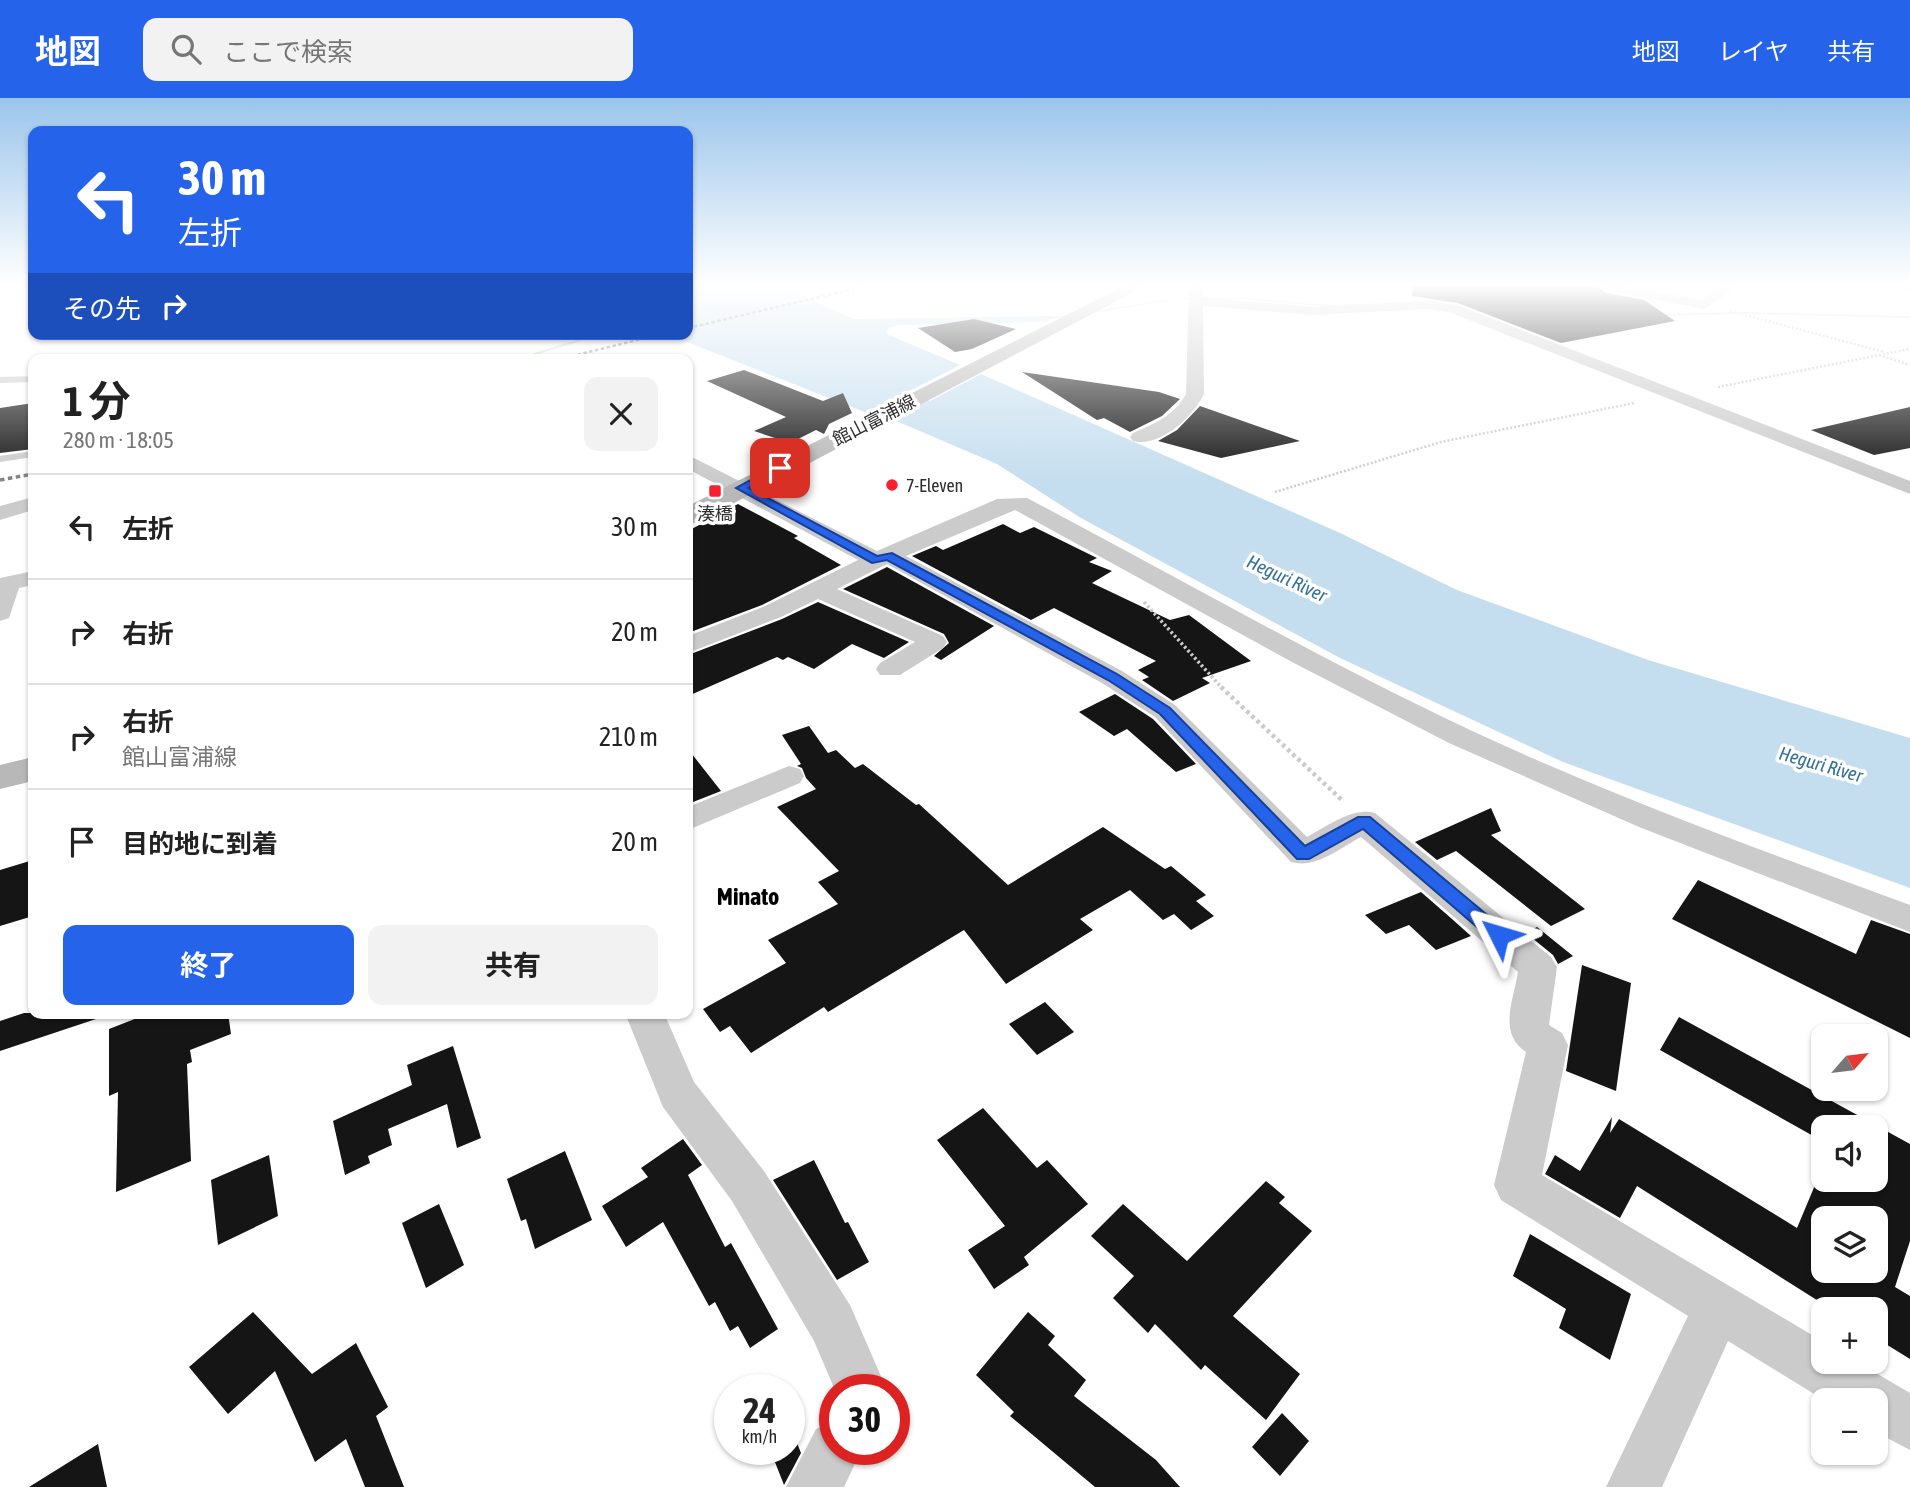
<!DOCTYPE html>
<html lang="ja">
<meta charset="utf-8">
<style>
body{margin:0;font-family:"Asap Condensed","Noto Sans JP",sans-serif;background:#f2f2f2;color:#222;height:100vh;display:flex;flex-direction:column;font-size:26px;white-space:nowrap}
*{box-sizing:border-box;margin:0}
p{font-size:23px;color:#767676}
.icon{flex:none;width:38px;height:38px;fill:none;stroke:currentColor;stroke-width:2;stroke-linecap:round;stroke-linejoin:round}
.map{position:relative;flex:1;overflow:hidden}
.panel{position:absolute;left:28px;top:256px;width:665px;height:665px;display:flex;flex-direction:column;background:#fff;border-radius:14px;box-shadow:0 2px 5px #0004}
.panel>*{flex:none}
.guide{position:absolute;left:28px;top:28px;width:665px;height:214px;border-radius:14px;box-shadow:0 2px 5px #0004;background:#2563eb;color:#fff;overflow:hidden}
.needle{width:46px;rotate:62deg}
.controls{position:absolute;left:1811px;top:926px;display:grid;gap:14px}
.controls a{display:grid;place-items:center;width:77px;height:77px;border-radius:14px;background:#fff;box-shadow:0 2px 5px #0004;font-size:35px}
.speed{position:absolute;left:714px;top:1276px;display:flex;gap:14px;font-size:35px;font-weight:700;text-align:center}
.speed>*{display:grid;place-content:center;width:91px;height:91px;border-radius:50%;background:#fff;box-shadow:0 2px 5px #0004;line-height:1}
.speed small{font-size:18px;font-weight:400}
.speed .limit{border:10px solid #d22;background:#fff;color:#111}
.pin{position:absolute;display:grid;place-items:center;width:60px;height:60px;color:#fff;margin:-30px;border-radius:14px;box-shadow:0 4px 10px #0006}
.me{position:absolute;width:77px;margin:-38px;rotate:310deg;stroke-linejoin:round;filter:drop-shadow(0 0 5px #0008)}
.turn{display:flex;align-items:center;gap:24px;height:147px;padding:0 35px;font-size:32px}
.turn .icon{width:91px;height:91px;stroke-width:2.5}
.turn b{display:block;font-size:49px;line-height:60px}
.then{display:flex;align-items:center;height:66px;padding:0 35px;background:#0003;gap:14px;font-size:26px}
.round{display:grid;place-items:center;flex:none;width:74px;height:74px;border-radius:14px;background:#f2f2f2}
.headline{display:flex;align-items:center;justify-content:space-between;height:119px;padding:0 35px}
h1{font-size:42px;font-weight:700;line-height:52px}
.action{display:flex;gap:14px;margin-top:auto;padding:14px 35px}
.action a{flex:1;height:80px;border-radius:14px;background:#2563eb;color:#fff;font-size:28px;font-weight:700;line-height:80px;text-align:center}
.action a+a{background:#f2f2f2;color:#222}
ul{padding:0;list-style:none}
li{display:flex;align-items:center;gap:21px;height:105px;padding:0 35px;border-top:2px solid #e0e0e0}
li div{flex:1}
li b{display:block;font-size:26px}
li em{font-style:normal}
header{display:flex;align-items:center;gap:42px;box-sizing:border-box;height:98px;padding:0 35px;background:#2563eb;color:#fff}
header strong{font-size:33px}
nav{display:flex;gap:38px;margin-inline-start:auto;font-size:24px}
.search{width:490px;height:63px;background:#f2f2f2;display:flex;align-items:center;gap:18px;box-sizing:border-box;padding:0 24px;border-radius:14px;color:#767676;font-size:26px}
.map>svg:first-child{display:block}
</style>
<header>
<strong>地図</strong>
<div class="search"><svg class="icon" aria-label="search" viewBox="0 0 24 24"><circle cx="10" cy="10" r="6"/><path d="M15 15l6 6"/></svg>ここで検索</div>
<nav><a>地図</a><a>レイヤ</a><a>共有</a></nav>
</header>
<div class="map">
<svg width="1910" height="1389" viewBox="0 0 1910 1389">
<rect width="100%" height="100%" fill="#fff"/>
<!-- water -->
<path fill="#c5deef" d="M688,188H782L853,221L1056,218L1045,224L899,227L888,230L886,235L889,237L960,267L867,315L667,236H688Z
M981,276L1340,435L1457,492L1648,562L1910,640V790L1563,664L1340,560L1081,420L997,366L894,322Z"/>
<g fill="none" stroke-linecap="round" stroke-linejoin="round">
<!-- stream -->
<path fill="#c5deef" fill-rule="evenodd" d="M1183,199H1239L1330,207L1455,202L1457,203L1455,204L1330,209L1239,201H1183L1039,223L1037,222Z
M1744,214L1910,218V220L1744,216L1655,218L1653,217L1655,216Z
M595,236H603L523,261H515Z"/>
<!-- river -->
<path fill="#c5deef" fill-rule="evenodd" d="M688,196L1005,336L1010,344L1005,352L992,355L979,352L688,214Z"/>
</g>
<!-- building -->
<path fill="#151515" fill-rule="evenodd" d="M1413,188H1597L1606,195L1644,202L1675,223L1561,245L1458,205L1412,198Z
M974,221L1016,231L972,251L955,254L918,230Z
M744,272L823,303L843,295L852,315L829,326L824,336L816,332L790,345L754,333L786,319L707,283Z
M1022,274L1159,294L1180,301L1162,318L1130,334L1104,320L1097,322Z
M33,305V351L0,355V310Z
M1200,308L1300,343L1221,360L1158,343L1177,332Z
M1910,309V350L1874,357L1811,332Z
M738,406L798,438L794,440L841,467L762,507L688,535V433Z
M1003,426L1020,435L1034,429L1097,460L1089,464L1112,473L1092,485L1170,522L1189,517L1251,563L1202,580L1210,585L1173,603L1142,582L1149,579L1138,572L1156,563L1054,510L1031,522L912,458L936,448L943,452Z
M887,469L994,528L941,562L934,558L949,545L944,536L843,491Z
M818,504L909,544L884,560L852,546L814,571L788,559L783,562L777,559L688,598V557L782,521Z
M1115,596L1153,621L1196,666L1176,674L1127,631L1114,638L1079,614Z
M809,628L828,655L836,652L855,670L863,666L916,707L919,706L1008,787L1103,729L1165,771L1171,768L1206,797L1196,803L1214,818L1191,832L1174,816L1163,822L1130,792L1080,821L1093,832L1006,886L964,832L828,914L824,909L751,955L730,928L720,934L703,911L786,865L768,842L838,806L818,784L839,773L777,709L816,691L806,680L802,670L797,668L801,666L782,637Z
M688,651L721,693L688,706Z
M1491,710L1501,733L1491,737L1585,811L1551,828L1456,753L1437,762L1415,744Z
M33,762V818L0,828V772Z
M1698,782L1856,856L1871,822L1910,836V940L1672,821Z
M1421,794L1452,821L1471,838L1436,852L1409,827L1386,836L1365,817Z
M1537,829L1573,858L1558,866L1553,857L1526,835Z
M1582,867L1631,885L1616,993L1566,973Z
M1045,904L1074,934L1037,957L1009,926Z
M24,915H99V920L0,953V923Z
M150,915H228L231,936L190,952L192,964L187,966L191,1063L116,1094L118,994L109,998V931Z
M1679,919L1910,1046V1143L1895,1189L1910,1198V1261L1876,1240V1211H1831L1637,1088L1620,1120L1545,1076L1555,1057L1580,1073L1612,1019L1610,1035L1619,1021L1797,1130L1823,1068L1824,1082H1876V1029H1824V1044L1660,952ZM1824,1120H1876V1172H1824Z
M453,948L481,1040L457,1050L447,1006L388,1031L392,1047L368,1058L370,1065L345,1077L333,1023L412,987L407,967Z
M983,1010L1037,1070L1047,1062L1088,1106L1024,1159L1029,1167L994,1191L968,1152L1005,1128L937,1042Z
M683,1041L702,1067L688,1077L725,1149L731,1145L778,1231L750,1250L738,1228L730,1233L715,1204L709,1208L663,1124L626,1149L602,1108L648,1079L641,1070Z
M565,1053L592,1122L535,1151L526,1121L521,1123L507,1081Z
M269,1057L278,1118L218,1147L211,1082Z
M814,1062L845,1125L848,1124L869,1164L837,1182L773,1082Z
M1266,1083L1285,1099L1279,1105L1312,1133L1233,1218L1300,1276L1266,1322L1205,1267L1201,1272L1155,1226L1148,1235L1113,1200L1134,1178L1091,1138L1123,1106L1187,1163Z
M439,1106L464,1167L426,1190L402,1125Z
M1530,1136L1631,1196L1610,1262L1559,1230L1566,1211L1513,1178Z
M253,1214L312,1276L356,1245L388,1309L376,1318L404,1389H365L346,1341L315,1364L275,1273L228,1316L189,1269Z
M1028,1214L1055,1238L1048,1247L1086,1282L1074,1298L1156,1362L1180,1389H1095L1010,1318L1014,1314L976,1277Z
M1282,1315L1309,1343L1280,1378L1252,1349Z
M795,1340L801,1355L784,1387L771,1354L789,1351V1343Z
M98,1346L107,1389H29Z"/>
<g fill="none" stroke-linecap="round" stroke-linejoin="round">
<!-- path-far2 -->
<path stroke="#cbcbcb" stroke-width="2.5" stroke-dasharray="2 2" stroke-linecap="butt" d="M1730,213L1884,254
M1879,257L1910,267
M1718,289L1910,251
M1275,394L1441,344L1634,305"/>
<!-- path-far1 -->
<path stroke="#cbcbcb" stroke-width="3.5" stroke-dasharray="2.5 2.5" stroke-linecap="butt" d="M1144,504L1223,591"/>
<!-- path -->
<path stroke="#cbcbcb" stroke-width="4.5" stroke-dasharray="3.5 3.5" stroke-linecap="butt" d="M1221,589L1343,703"/>
<!-- lane -->
<path fill="#cbcbcb" fill-rule="evenodd" d="M33,278V284L0,285V279Z
M33,353V359L0,364V358Z"/>
<!-- street -->
<path fill="#cbcbcb" fill-rule="evenodd" d="M1189,188H1203V199L1313,209L1425,203L1457,207L1910,383V396L1449,214L1425,211L1313,217L1203,208L1204,296C1194,318 1160,350 1133,343L1130,339L1133,335C1154,326 1175,317 1186,296Z
M1599,188H1625L1701,202L1722,188H1738L1704,211L1606,192Z
M1901,188H1910V192L1903,191Z
M688,357L877,453L997,401L1027,400C1174,477 1317,560 1468,631C1611,698 1761,752 1910,807V834L1639,729L1449,645L1292,564L1015,412L906,458L1122,573L1175,607L1307,739C1328,728 1352,709 1375,715L1551,859L1557,869L1549,927L1562,935L1568,947L1542,1077L1824,1244V1264H1857L1910,1295V1352L1876,1334V1302H1824L1728,1243L1662,1389H1606L1688,1218L1501,1102L1494,1087L1526,954C1498,935 1513,904 1518,874L1361,739C1340,750 1316,771 1291,764L1155,619L1102,585L887,466L837,491L943,538L947,544L943,550L900,577H880L876,571L880,565L915,544L818,501L781,519L688,555V538L763,509L858,462L688,371Z
M33,399V412L0,422V408Z
M33,473V487L19,490L9,520L0,523V480Z
M789,668L800,671L804,678L800,685L688,732V709Z
M625,915H664L694,984L764,1073L850,1207L887,1292H835L814,1243L732,1103L663,1009Z
M835,1323V1351H862L844,1389H786L816,1331Z"/>
<!-- secondary -->
<path fill="#b8b8b8" fill-rule="evenodd" d="M1124,188H1145L698,424L688,426V408Z
M33,659V683L0,691V667Z"/>
<!-- rail-far1 -->
<path stroke="#838383" stroke-width="2.5" stroke-dasharray="3.5 2.5" stroke-linecap="butt" d="M688,230L866,188
M560,261L662,236"/>
<!-- rail -->
<path stroke="#838383" stroke-width="3.5" stroke-dasharray="4.5 3.5" stroke-linecap="butt" d="M0,382L33,376"/>
</g>
<!-- sky -->
<linearGradient id="sky" x2="0" y2="1"><stop stop-color="#9ac5eb"/><stop offset="0.49" stop-color="#fff"/><stop offset="1" stop-color="#fff" stop-opacity="0"/></linearGradient>
<rect width="1910" height="382" fill="url(#sky)"/>
<!-- route -->
<path fill="#2563eb" stroke="#184099" stroke-width="2" d="M776,368L785,370L749,390L877,458L892,455L1117,576L1170,610L1305,748L1358,719H1370L1505,832L1508,837L1505,842H1492L1363,731L1309,761H1297L1160,616L1108,582L887,462L872,465L736,390Z"/>
<!-- markers -->
<g fill="#f6202f" stroke="#fff" stroke-width="2.5">
<circle cx="892" cy="387" r="7"/>
<rect x="708" y="386" width="14" height="14" rx="3.5"/>
</g>
<g text-anchor="middle" dominant-baseline="central" stroke-width="7" stroke-linejoin="round" paint-order="stroke">
<!-- far-street labels -->
<g font-size="18" fill="#2e2e2e" stroke="#fff">
<text transform="translate(874 322) rotate(-27)">館山富浦線</text>
</g>
<!-- far-poi labels -->
<g font-size="18" fill="#2e2e2e" stroke="#fff" text-anchor="start">
<text x="906" y="387">7-Eleven</text>
<text x="715" y="415" text-anchor="middle">湊橋</text>
</g>
<!-- far-water labels -->
<g font-size="19" font-style="italic" fill="#347198" stroke="#fff">
<text transform="translate(1287 480) rotate(25)">Heguri River</text>
<text transform="translate(1821 666) rotate(16)">Heguri River</text>
</g>
<!-- quarter labels -->
<g font-size="24" font-weight="bold" fill="#000" stroke="#fff">
<text x="748" y="798">Minato</text>
</g>
</g>
</svg>
<div class="controls">
<a><svg class="needle" viewBox="-14 -14 28 28"><path d="M0-13l5 13h-10z" fill="#e53935"/><path d="M0 13l5-13h-10z" fill="#767676"/></svg></a>
<a><svg class="icon" aria-label="sound" viewBox="0 0 24 24"><path d="M4 9h4l5-4v14l-5-4H4zM17 9q2 3 0 6"/></svg></a>
<a><svg class="icon" aria-label="layers" viewBox="0 0 24 24"><path d="M12 4l9 5-9 5-9-5zM3 14l9 5 9-5"/></svg></a>
<a>+</a>
<a>−</a>
</div>
<div class="speed"><div>24<small>km/h</small></div><div class="limit">30</div></div>
<div class="pin" style="left:780px;top:370px;background:#d93025"><svg class="icon" aria-label="arrive" viewBox="0 0 24 24"><path d="M6 21V4h12l-3 4 3 4H6"/></svg></div>
<svg class="me" style="left:1499px;top:837px" viewBox="-20 -20 40 40"><path d="M0-17L14 15 0 8-14 15z" fill="#2563eb" stroke="#fff" stroke-width="4"/></svg>
<div class="guide">
<div class="turn"><svg class="icon" aria-label="left" viewBox="0 0 24 24"><path d="M17 20v-9H6M10 6l-5 5 5 5"/></svg><div><b>30 m</b>左折</div></div>
<div class="then">その先<svg class="icon" aria-label="right" viewBox="0 0 24 24"><path d="M7 20v-9h11M14 6l5 5-5 5"/></svg></div>
</div>
<section class="panel">
<div class="headline"><div><h1>1 分</h1><p>280 m · 18:05</p></div><a class="round"><svg class="icon" aria-label="close" viewBox="0 0 24 24"><path d="M6 6l12 12M18 6L6 18"/></svg></a></div>
<ul>
<li><svg class="icon" aria-label="left" viewBox="0 0 24 24"><path d="M17 20v-9H6M10 6l-5 5 5 5"/></svg><div><b>左折</b></div><em>30 m</em></li>
<li><svg class="icon" aria-label="right" viewBox="0 0 24 24"><path d="M7 20v-9h11M14 6l5 5-5 5"/></svg><div><b>右折</b></div><em>20 m</em></li>
<li><svg class="icon" aria-label="right" viewBox="0 0 24 24"><path d="M7 20v-9h11M14 6l5 5-5 5"/></svg><div><b>右折</b><p>館山富浦線</p></div><em>210 m</em></li>
<li><svg class="icon" aria-label="arrive" viewBox="0 0 24 24"><path d="M6 21V4h12l-3 4 3 4H6"/></svg><div><b>目的地に到着</b></div><em>20 m</em></li>
</ul>
<div class="action"><a>終了</a><a>共有</a></div>
</section>
</div>
